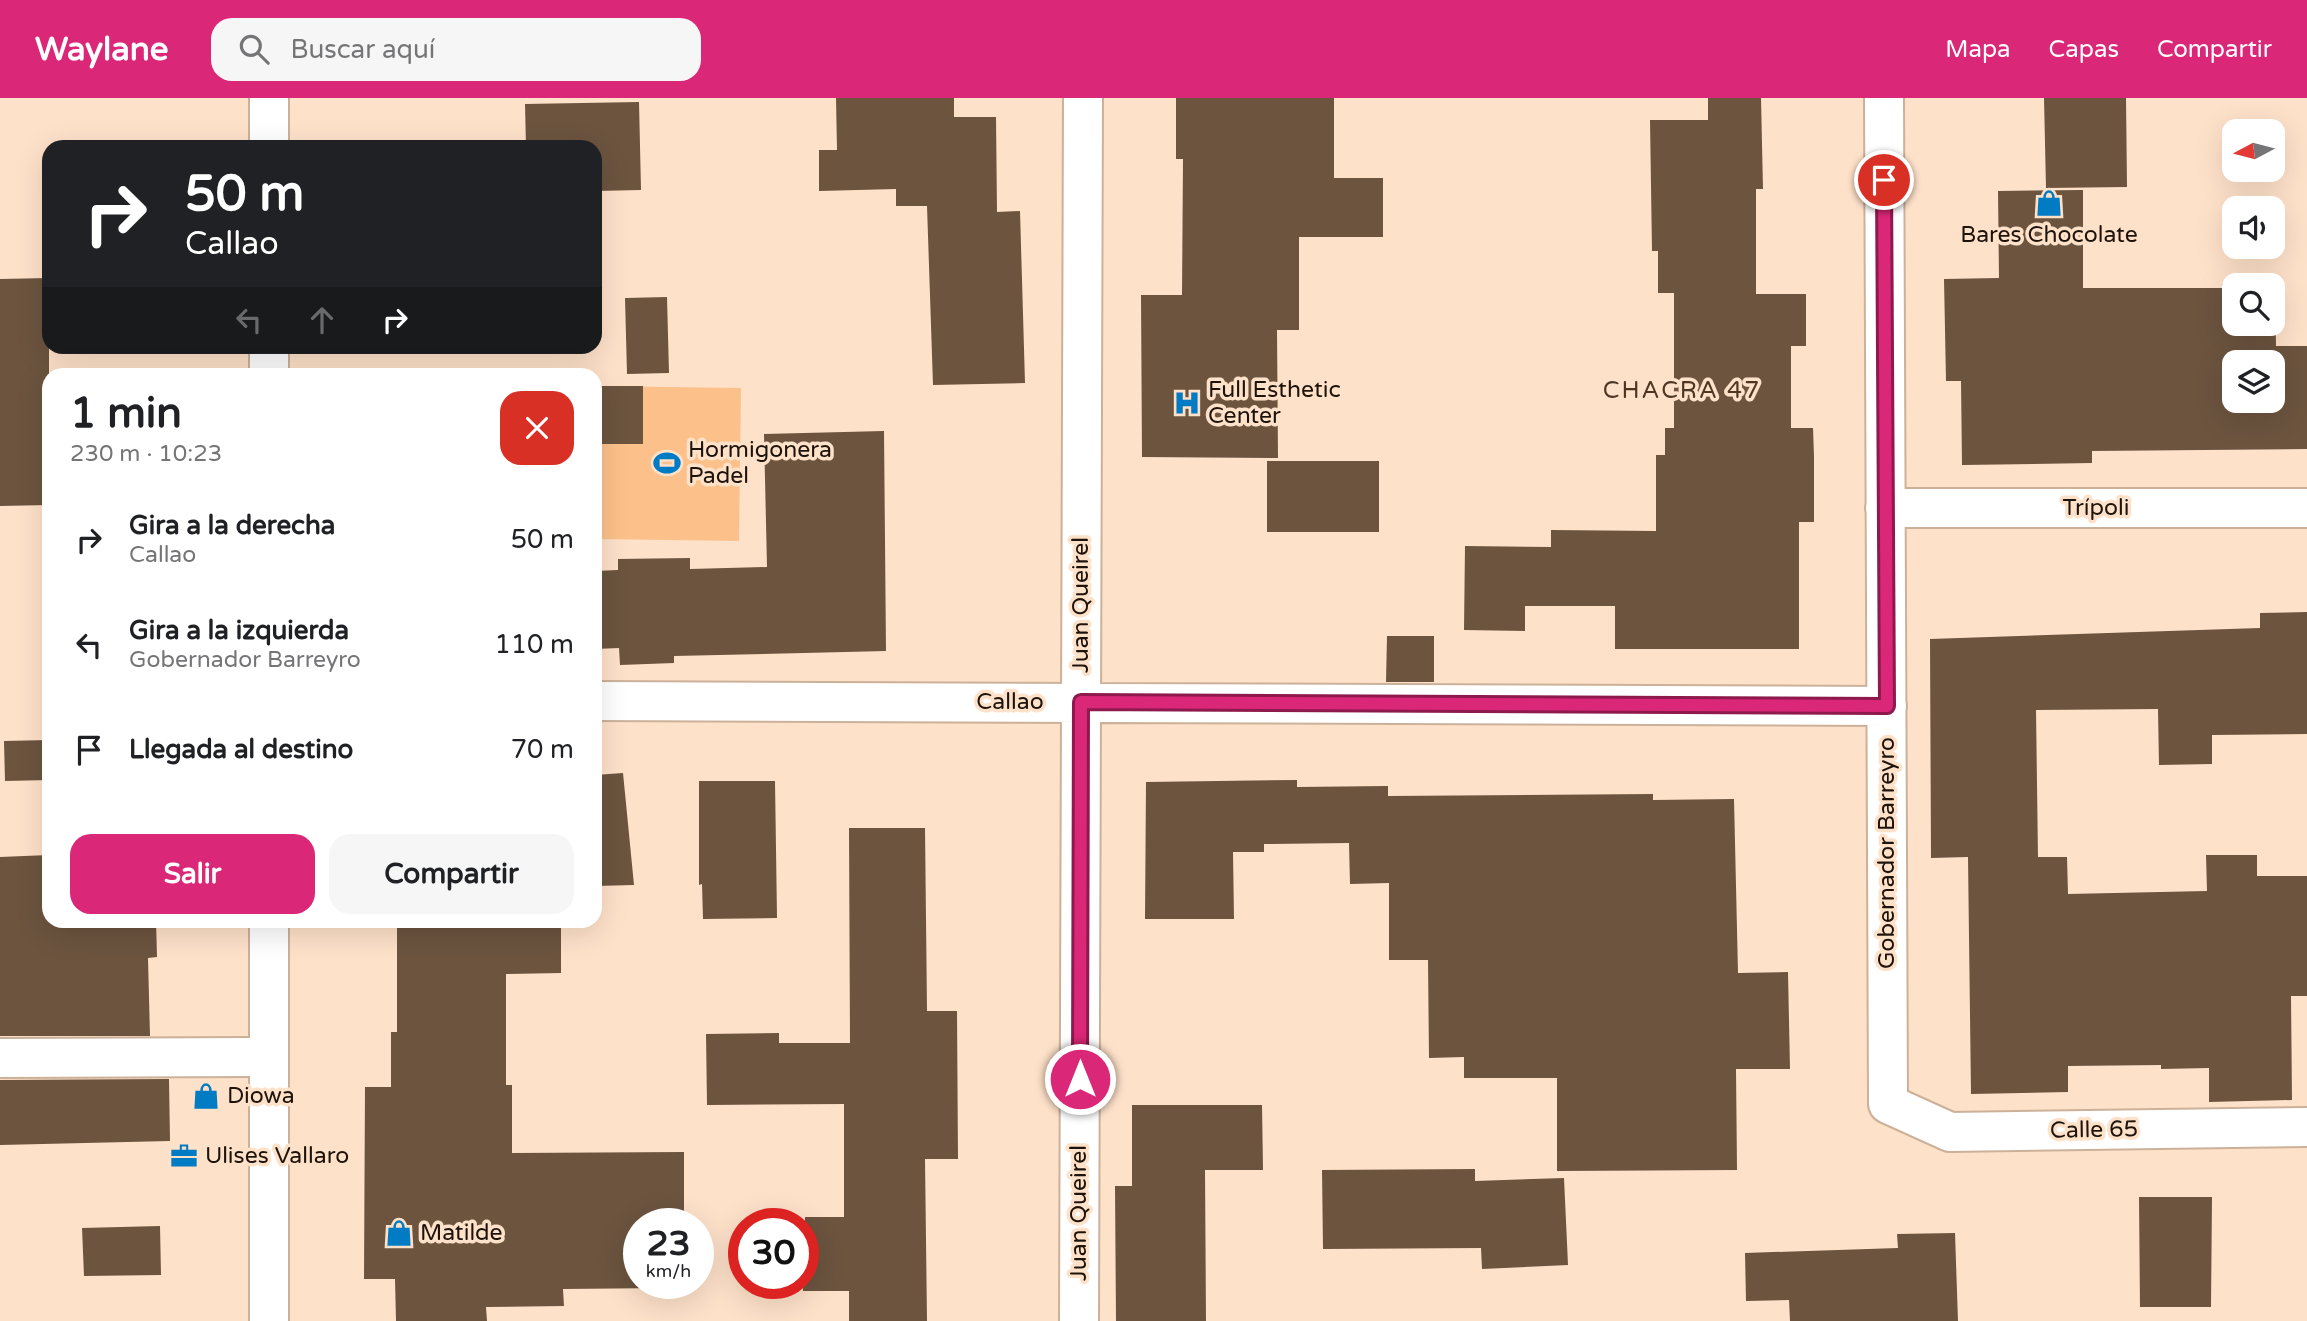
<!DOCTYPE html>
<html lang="es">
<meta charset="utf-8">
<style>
body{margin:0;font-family:"Varela Round",sans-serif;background:#f6f6f6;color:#202124;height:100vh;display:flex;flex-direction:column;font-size:26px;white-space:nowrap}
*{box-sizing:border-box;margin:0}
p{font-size:23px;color:#757577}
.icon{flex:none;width:38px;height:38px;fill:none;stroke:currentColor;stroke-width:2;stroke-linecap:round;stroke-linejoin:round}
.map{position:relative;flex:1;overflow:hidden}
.details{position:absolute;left:42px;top:270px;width:560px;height:560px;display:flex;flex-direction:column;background:#fff;border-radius:21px;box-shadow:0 7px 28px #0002}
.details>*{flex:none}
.guide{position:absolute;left:42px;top:42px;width:560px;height:214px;border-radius:21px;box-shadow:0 7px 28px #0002;background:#202124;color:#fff;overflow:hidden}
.needle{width:46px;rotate:263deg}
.fabs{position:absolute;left:2222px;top:21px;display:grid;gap:14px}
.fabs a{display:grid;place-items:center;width:63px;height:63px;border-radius:14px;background:#fff;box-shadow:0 7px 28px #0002;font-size:35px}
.speed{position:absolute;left:623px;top:1110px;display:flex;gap:14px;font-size:35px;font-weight:700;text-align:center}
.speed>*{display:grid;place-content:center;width:91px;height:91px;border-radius:50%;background:#fff;box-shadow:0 7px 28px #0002;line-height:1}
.speed small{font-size:18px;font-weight:400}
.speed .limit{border:10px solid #d22;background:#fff;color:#111}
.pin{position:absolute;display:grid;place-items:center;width:60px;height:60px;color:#fff;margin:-30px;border:4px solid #fff;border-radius:50%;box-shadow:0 2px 7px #0007}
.me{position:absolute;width:77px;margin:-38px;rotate:0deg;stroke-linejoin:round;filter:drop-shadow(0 0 5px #0008)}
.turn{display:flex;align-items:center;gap:24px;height:147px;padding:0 28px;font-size:32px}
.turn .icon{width:91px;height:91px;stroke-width:2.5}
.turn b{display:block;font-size:49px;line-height:60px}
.lanes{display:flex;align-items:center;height:66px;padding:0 28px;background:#0003;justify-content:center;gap:35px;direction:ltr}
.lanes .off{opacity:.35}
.round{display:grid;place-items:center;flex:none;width:74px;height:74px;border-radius:21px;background:#f6f6f6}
.summary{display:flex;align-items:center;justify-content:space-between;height:119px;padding:0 28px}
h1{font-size:42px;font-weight:800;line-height:52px}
.cta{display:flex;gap:14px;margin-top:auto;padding:14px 28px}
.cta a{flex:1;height:80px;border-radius:21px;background:#db2777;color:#fff;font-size:28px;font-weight:800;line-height:80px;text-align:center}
.cta a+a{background:#f6f6f6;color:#202124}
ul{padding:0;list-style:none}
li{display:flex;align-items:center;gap:21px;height:105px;padding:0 28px}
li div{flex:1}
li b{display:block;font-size:26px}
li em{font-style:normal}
header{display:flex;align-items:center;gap:42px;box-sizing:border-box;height:98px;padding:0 35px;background:#db2777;color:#fff}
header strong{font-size:33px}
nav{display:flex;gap:38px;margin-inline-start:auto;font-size:24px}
.search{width:490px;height:63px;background:#f6f6f6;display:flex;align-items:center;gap:18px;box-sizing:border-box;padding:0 24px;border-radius:21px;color:#757577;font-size:26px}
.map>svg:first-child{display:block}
</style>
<header>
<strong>Waylane</strong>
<div class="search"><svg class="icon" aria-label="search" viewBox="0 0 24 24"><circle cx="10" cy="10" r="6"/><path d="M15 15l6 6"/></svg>Buscar aquí</div>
<nav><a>Mapa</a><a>Capas</a><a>Compartir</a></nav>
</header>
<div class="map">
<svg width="2307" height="1223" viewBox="0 0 2307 1223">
<rect width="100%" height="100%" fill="#fee1c9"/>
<!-- green -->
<path fill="#fcc18b" d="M595,288L741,290L739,443L595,441Z"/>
<!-- building -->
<path fill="#6c543f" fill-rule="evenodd" d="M836,0H954V19H996L997,114L1020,113L1025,285L933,287L927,108H896V91L819,93V52H837Z
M1176,0H1334V80H1383V139H1299V232H1277L1278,360L1142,359L1141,197H1182L1183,61H1176Z
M1708,0H1761L1763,91H1756V196H1806V248H1791V330H1813L1814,358V424H1799V551H1615V508H1525V533L1464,532L1465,448L1551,449V432L1656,433V357H1665V330H1674V195H1658V153H1652L1650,22H1708Z
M2044,0H2126L2127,89L2046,90Z
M639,4L641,92L595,93V49H526L525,6Z
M2083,92V190H2222V186L2275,185L2276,248H2307V351L2092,353V365L1962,367L1961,283H1946L1944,181L1999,180L1998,93ZM2235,187H2273V226H2235ZM2235,264H2273V303H2235Z
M49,180V407L0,408V181Z
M667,199L669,275L627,276L625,200Z
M595,288H643V346H595Z
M884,333L886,553L674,558V565L620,567L619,550L595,551V473L618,472V461L690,460V471L767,469L764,336Z
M1267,363H1379V434H1267Z
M2307,514V636L2212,637V666L2159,667L2158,611L2036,612L2038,759H2067L2068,796L2207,793L2206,757H2257V778H2307V898H2291L2292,1002L2209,1004V970L2161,971V967L2068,968V994L1971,996L1968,759L1931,760L1930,541L2260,530V515Z
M1387,538H1434V584H1386Z
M49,642V682L5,683L4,643Z
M623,675L634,787L595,788V677Z
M1297,682V689L1388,688V698L1653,696V702L1734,701L1738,875L1788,874L1790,971H1736L1737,1072L1557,1073V980H1464V959L1429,960L1428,862H1389V785L1350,786L1349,745L1264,746V754H1233L1234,821H1145L1146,684Z
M699,683H775L777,820L703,821L702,786L699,787Z
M849,730H925L927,913H957L958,1061H925L927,1223H849V1193H803L805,1119H844V1006L707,1007L706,936L779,935V945H850Z
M49,757V822H156L157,859L148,860L150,938H0V759Z
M397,822H561V875L506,876V987H512V1055L684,1054V1125H639V1185H666V1190L563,1191L564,1208L486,1209L487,1223H396L395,1181H364L365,989H391V934H397Z
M169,981L170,1043L0,1047V982Z
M1132,1007H1262L1263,1072H1205L1206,1223H1116L1115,1088H1132Z
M1475,1071V1083L1564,1080L1568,1167L1482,1171L1481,1150L1323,1151L1322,1072Z
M2139,1099H2212L2211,1209H2140Z
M160,1128L161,1177L84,1178L82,1130Z
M1955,1135L1958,1223H1790L1789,1202L1746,1203L1745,1155L1898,1150L1897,1136Z"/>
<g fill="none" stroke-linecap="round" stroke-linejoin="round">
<defs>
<path id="minor" d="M1884,0L1888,1006L1950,1034L2307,1029
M1885,410H2307
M595,603L1887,608
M0,960L269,959
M1079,1223L1083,0"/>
<path id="major" d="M269,0V49
M269,248V276
M269,1223V822"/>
</defs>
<!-- minor casing -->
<use href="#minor" stroke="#ccb19a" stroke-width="42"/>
<!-- major casing -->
<use href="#major" stroke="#ccb19a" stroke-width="42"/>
<!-- minor -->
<use href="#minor" stroke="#fff" stroke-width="38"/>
<!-- major -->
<use href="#major" stroke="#fff" stroke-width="38"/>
</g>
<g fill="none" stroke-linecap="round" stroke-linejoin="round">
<defs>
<path id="route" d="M1080,981L1081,604L1887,608L1884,82"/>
</defs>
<!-- route casing -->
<use href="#route" stroke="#8e194d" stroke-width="18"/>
<!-- route -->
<use href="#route" stroke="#db2777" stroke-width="12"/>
</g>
<!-- icons -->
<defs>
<symbol id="shop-bare" viewBox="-9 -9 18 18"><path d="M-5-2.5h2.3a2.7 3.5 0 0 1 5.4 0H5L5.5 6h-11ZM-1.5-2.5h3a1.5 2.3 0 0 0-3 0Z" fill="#007bc4" stroke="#fee1c9" stroke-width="2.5" paint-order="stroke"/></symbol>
<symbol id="hospital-bare" viewBox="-9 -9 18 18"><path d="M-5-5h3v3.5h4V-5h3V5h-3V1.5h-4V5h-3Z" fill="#007bc4" stroke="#fee1c9" stroke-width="2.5" paint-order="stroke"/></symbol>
<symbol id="stadium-bare" viewBox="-9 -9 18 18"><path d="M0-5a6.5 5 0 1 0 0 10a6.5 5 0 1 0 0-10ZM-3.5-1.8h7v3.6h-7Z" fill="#007bc4" stroke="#fee1c9" stroke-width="2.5" paint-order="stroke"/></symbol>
<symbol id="office-bare" viewBox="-9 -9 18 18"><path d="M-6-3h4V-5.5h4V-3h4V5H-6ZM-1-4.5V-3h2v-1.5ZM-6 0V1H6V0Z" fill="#007bc4" stroke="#fee1c9" stroke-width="2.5" paint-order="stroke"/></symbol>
</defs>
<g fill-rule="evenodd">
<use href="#shop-bare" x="2030" y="86" width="38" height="38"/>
<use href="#hospital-bare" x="1168" y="286" width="38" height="38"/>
<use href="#stadium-bare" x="648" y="346" width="38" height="38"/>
<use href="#shop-bare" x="187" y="979" width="38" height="38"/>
<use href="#office-bare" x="165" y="1039" width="38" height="38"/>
<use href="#shop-bare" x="380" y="1116" width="38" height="38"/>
</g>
<g text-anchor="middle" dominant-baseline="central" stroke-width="7" stroke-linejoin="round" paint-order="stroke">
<!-- poi labels -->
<g font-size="23" fill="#1d130b" stroke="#fee1c9" text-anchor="start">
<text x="2049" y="137" text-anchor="middle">Bares Chocolate</text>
<text x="1208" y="292">Full Esthetic<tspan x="1208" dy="26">Center</tspan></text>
<text x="688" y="352">Hormigonera<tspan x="688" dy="26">Padel</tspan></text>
<text x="227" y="998">Diowa</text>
<text x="205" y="1058">Ulises Vallaro</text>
<text x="420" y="1135">Matilde</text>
</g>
<!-- street labels -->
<g font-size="23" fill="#1d130b" stroke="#fee1c9">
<text x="2096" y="410">Trípoli</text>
<text transform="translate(1081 507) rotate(-90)">Juan Queirel</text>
<text x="1010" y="604">Callao</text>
<text transform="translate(1887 755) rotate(-90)">Gobernador Barreyro</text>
<text transform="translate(2094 1032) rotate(-1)">Calle 65</text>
<text transform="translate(1079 1115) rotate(-90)">Juan Queirel</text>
</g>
<!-- neighbourhood labels -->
<g font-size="24" letter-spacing="2" fill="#4d3723" stroke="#fee1c9">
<text x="1682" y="292">CHACRA 47</text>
</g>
</g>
</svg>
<div class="fabs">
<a><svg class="needle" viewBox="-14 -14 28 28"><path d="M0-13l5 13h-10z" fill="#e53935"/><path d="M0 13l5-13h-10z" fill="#757577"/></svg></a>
<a><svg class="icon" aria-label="sound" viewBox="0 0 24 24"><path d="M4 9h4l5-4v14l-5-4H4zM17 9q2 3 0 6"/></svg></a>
<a><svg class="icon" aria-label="search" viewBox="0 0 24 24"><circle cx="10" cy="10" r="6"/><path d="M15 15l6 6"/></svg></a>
<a><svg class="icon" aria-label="layers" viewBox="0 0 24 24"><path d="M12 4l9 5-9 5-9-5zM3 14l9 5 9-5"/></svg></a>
</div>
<div class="speed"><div>23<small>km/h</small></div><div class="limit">30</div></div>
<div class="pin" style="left:1884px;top:82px;background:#d93025"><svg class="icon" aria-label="arrive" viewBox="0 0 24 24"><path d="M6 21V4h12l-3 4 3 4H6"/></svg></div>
<svg class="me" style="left:1080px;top:981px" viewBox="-20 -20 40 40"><circle r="17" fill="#db2777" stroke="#fff" stroke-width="3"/><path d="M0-11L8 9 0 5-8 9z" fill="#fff"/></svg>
<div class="guide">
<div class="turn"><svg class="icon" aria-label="right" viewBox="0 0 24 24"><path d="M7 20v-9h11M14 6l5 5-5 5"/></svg><div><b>50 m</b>Callao</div></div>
<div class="lanes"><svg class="icon off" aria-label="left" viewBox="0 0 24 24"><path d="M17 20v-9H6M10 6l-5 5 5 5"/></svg><svg class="icon off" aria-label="ahead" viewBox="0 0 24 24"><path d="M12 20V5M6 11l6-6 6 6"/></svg><svg class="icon" aria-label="right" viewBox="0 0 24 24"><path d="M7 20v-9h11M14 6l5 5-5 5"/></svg></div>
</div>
<section class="details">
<div class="summary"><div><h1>1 min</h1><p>230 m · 10:23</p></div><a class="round" style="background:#d93025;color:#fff"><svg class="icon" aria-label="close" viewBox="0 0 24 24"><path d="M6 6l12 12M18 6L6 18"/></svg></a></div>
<ul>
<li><svg class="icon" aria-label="right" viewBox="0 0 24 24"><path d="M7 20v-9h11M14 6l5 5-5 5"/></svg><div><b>Gira a la derecha</b><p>Callao</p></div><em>50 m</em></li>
<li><svg class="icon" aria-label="left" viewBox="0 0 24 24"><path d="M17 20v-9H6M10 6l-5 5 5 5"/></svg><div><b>Gira a la izquierda</b><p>Gobernador Barreyro</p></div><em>110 m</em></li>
<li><svg class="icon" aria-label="arrive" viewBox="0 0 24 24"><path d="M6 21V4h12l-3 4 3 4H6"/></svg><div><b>Llegada al destino</b></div><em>70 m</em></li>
</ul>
<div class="cta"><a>Salir</a><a>Compartir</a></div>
</section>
</div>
